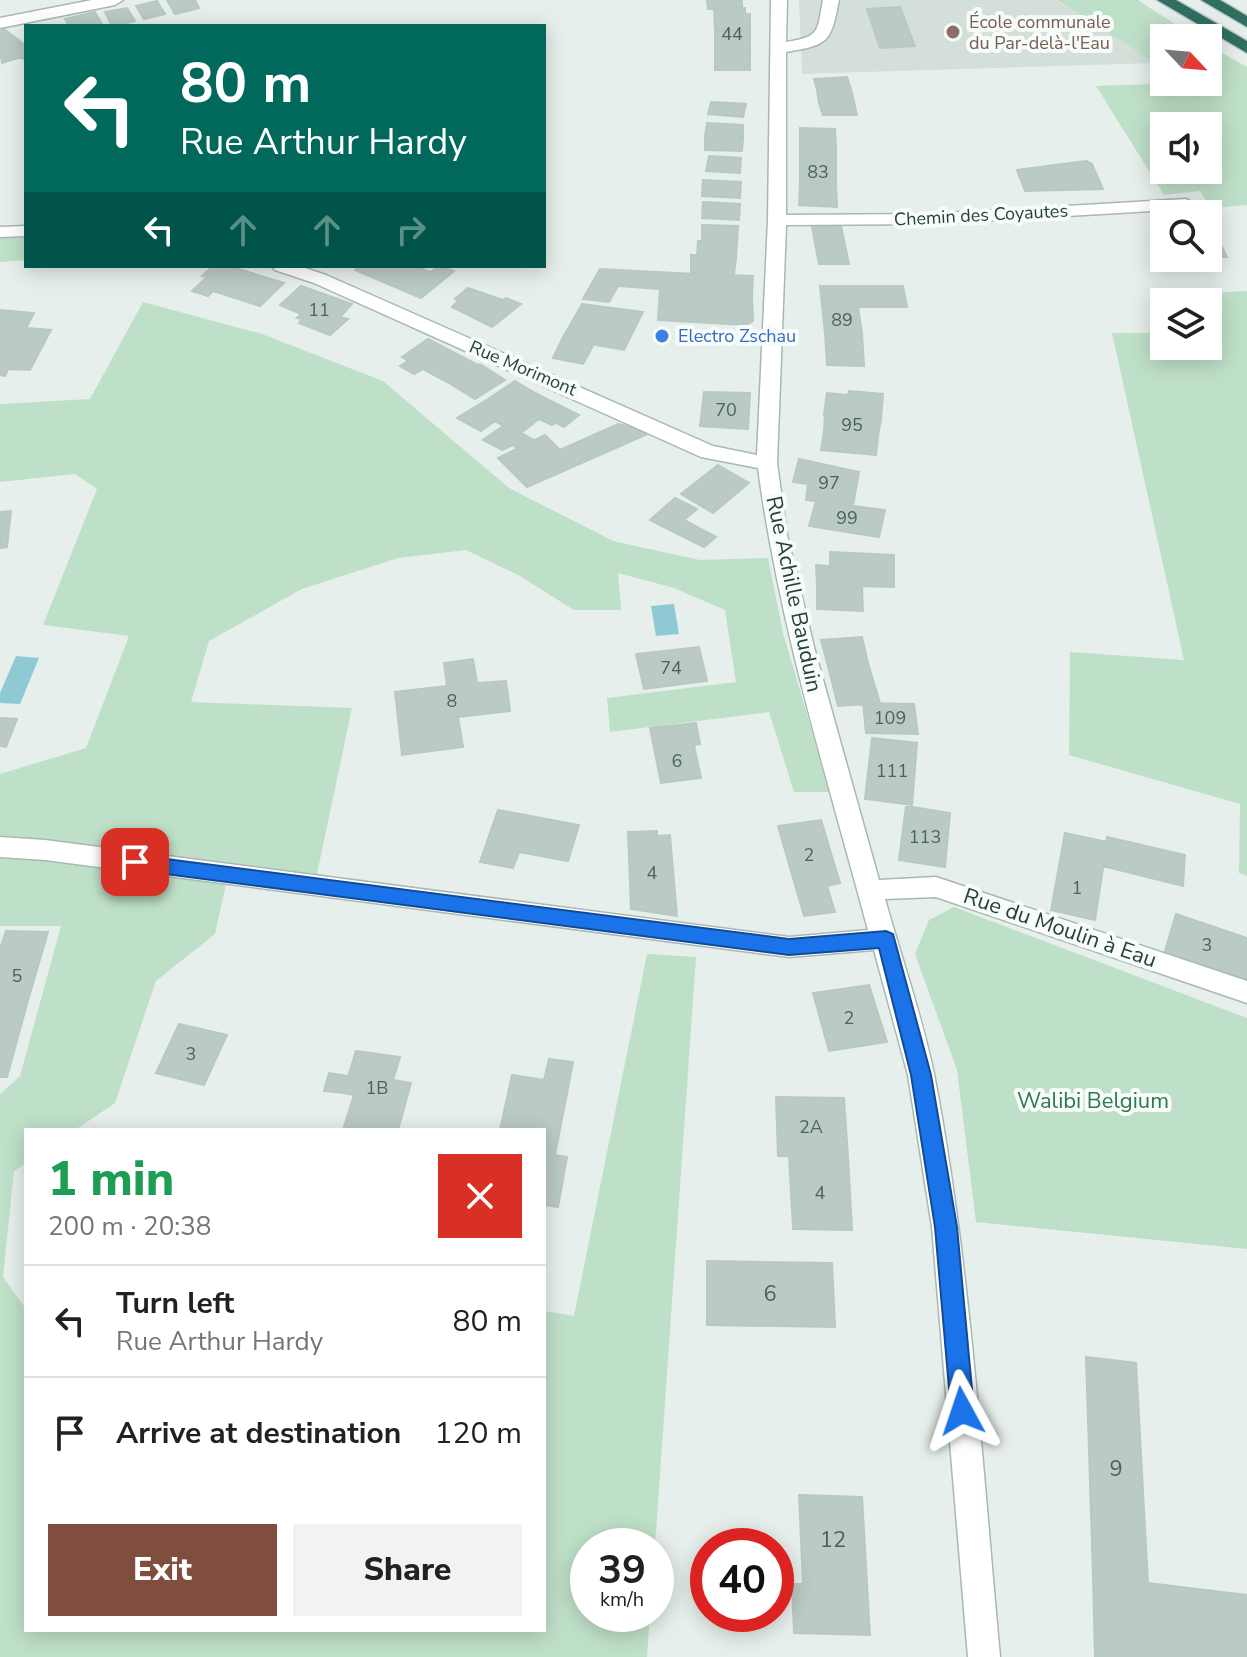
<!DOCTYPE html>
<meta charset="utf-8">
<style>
body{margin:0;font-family:"Nunito Sans",sans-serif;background:#f2f2f2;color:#202124;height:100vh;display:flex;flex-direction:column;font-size:30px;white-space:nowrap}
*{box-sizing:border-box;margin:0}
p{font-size:26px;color:#757577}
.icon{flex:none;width:44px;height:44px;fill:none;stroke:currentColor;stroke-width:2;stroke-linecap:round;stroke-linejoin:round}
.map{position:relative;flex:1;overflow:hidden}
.panel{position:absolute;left:24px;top:1128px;width:522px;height:504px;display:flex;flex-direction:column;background:#fff;border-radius:0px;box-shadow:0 4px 20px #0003}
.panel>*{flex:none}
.top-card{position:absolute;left:24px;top:24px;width:522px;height:244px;border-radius:0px;box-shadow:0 4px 20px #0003;background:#00695c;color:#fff;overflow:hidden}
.needle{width:52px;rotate:116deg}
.controls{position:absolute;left:1150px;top:24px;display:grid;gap:16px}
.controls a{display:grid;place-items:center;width:72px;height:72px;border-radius:0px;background:#fff;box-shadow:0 4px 20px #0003;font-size:40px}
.speed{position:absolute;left:570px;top:1528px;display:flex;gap:16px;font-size:40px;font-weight:700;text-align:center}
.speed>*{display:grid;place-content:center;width:104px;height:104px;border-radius:50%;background:#fff;box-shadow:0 4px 20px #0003;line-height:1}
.speed small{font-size:20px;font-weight:400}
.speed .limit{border:12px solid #d22;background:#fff;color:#111}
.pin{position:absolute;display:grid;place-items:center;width:68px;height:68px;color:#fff;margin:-34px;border-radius:16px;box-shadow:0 4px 12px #0006}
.me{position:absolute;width:88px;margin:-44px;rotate:355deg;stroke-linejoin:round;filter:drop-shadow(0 0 6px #0008)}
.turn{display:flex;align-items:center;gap:28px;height:168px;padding:0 24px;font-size:36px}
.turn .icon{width:104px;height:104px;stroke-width:2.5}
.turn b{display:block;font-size:56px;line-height:68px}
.lanes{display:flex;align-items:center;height:76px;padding:0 24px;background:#0003;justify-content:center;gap:40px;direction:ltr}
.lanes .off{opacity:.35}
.round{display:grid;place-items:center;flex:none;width:84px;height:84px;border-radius:0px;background:#f2f2f2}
.summary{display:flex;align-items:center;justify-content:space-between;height:136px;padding:0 24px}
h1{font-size:48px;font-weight:800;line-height:60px;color:#1e9e55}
.button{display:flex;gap:16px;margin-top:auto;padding:16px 24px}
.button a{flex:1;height:92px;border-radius:0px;background:#7f4e3f;color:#fff;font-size:32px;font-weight:800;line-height:92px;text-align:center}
.button a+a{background:#f2f2f2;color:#202124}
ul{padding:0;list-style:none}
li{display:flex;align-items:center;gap:24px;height:112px;padding:0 24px;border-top:2px solid #e0e0e0}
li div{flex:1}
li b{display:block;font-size:30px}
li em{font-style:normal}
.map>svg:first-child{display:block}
</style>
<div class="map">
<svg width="1247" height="1657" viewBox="0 0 1247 1657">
<rect width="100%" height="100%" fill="#e6efeb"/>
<!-- built -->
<path fill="#d4dfda" d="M799,0H1056L1155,63L802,74Z"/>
<!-- green -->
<path fill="#bfe0c8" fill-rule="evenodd" d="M1057,0H1138L1196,38H1164V69Z
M1208,45L1247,67V205L1211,208L1200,191L1164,195L1096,86L1208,82ZM1164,126H1208V170H1164Z
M26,235V260L0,262V236Z
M1247,291V876L1239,873L1240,804L1069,755L1070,652L1184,660L1112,333H1164V346H1208V302H1191L1190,294Z
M143,302L262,334L383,381L509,488L613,541L700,560L768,558L783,633L830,792H794L769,712L610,732L607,698L736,682L725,610L674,588L618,573L621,610H574L520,576L466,550L398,558L302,589L209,641L191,702L352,708L317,874L0,838V774L86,748L129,636L43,625L97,489L75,474L0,482V404L90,399Z
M0,858L44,860L226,884L215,934L156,981L115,1103L75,1130H26V1163L14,1171L3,1277L26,1309V1630H544V1311L574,1316L647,954L696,957L655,1546H588V1614H650L647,1657H0V1094L20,1076L61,926H0Z
M954,907L1247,1018V1249L976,1222L957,1070L915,954L929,920Z"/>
<!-- water -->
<path fill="#8ec9d4" d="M674,604L679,634L656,636L651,606Z
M16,656L39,658L20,704L0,703V693Z"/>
<!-- building -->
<path fill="#bbcac4" stroke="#b8c9c2" stroke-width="2" d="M167,0H195L199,8L175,14Z
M707,0H742V6L708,9Z
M157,1L165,14L144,19L136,6Z
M900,7L915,46L880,48L867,9Z
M127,8L135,21L112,26L105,12Z
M745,8V14H750V31H715L714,9Z
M95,12L103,26H69L65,19Z
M4,29L21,42L0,50V31Z
M715,31H750V38H715Z
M715,38H750V50H715Z
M21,42L26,47V61L9,46Z
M9,46L21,57L2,63L0,50Z
M715,50H750V70H715Z
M847,77L851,89L817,90L814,79Z
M851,89L854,102L819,103L817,90Z
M711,102L746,104L743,117L708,114Z
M854,102L857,115H823L819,103Z
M707,123L743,125V138L705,136Z
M800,128L835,129L836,150L800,148Z
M705,136L743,138L742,151L705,150Z
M800,148L836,150V162L800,161Z
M709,156L741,158L740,173L706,171Z
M800,161L836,162V184L800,182Z
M1086,161L1092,164L1103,189L1025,191L1017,170Z
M703,180L741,182L740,198L702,196Z
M800,182L836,184L837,207L799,205Z
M703,202L740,204L739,220L702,218Z
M1208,220L1227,257H1217L1221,266L1201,267L1197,259L1190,258H1208Z
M702,225L738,226L737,242L702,241Z
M841,226L849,264H819L812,227Z
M698,241L737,242L736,258L697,256Z
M691,255L736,258L734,275L691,273Z
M213,266H229L284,283L260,306L213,291L208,296L192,291L207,277L202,276Z
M360,266H415L430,272L442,266L454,271L421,298L355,270Z
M600,269L695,274V293L752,296L753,321L746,325L658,320L660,289L618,286L609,302L583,299Z
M695,274L753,276L752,296L695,293Z
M301,286L352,304L340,317L348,319L330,335L299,323L302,319L297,318L301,314L280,305Z
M820,286H903L907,307H858L862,334L825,333Z
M468,288L503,300L506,298L521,304L492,327L452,307L458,301L455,299Z
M582,304L643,312L624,350L562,339Z
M0,310L34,313L26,328L51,330L30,370L8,369L5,376L0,375Z
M825,333L862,334L864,366L827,365Z
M428,339L478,365L449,383L423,369L414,374L400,366L408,361L402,357Z
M562,339L594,344L583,364L553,358Z
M480,364L505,380L475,399L449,383Z
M515,381L535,393L506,413L485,401Z
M849,391L883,394L881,420L824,415L827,393L848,395Z
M704,392L750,393L748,429L700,426Z
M535,393L579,415L564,427L536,412L527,419L511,410Z
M485,401L506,413L511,410L527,419L536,412L555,423L552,425L539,419L521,433L534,440L518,449L513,445L502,450L483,440L503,426L495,421L481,431L457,418Z
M825,415L881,420L878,436L824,431Z
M618,424L650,433L527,487L498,458L545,435L560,450Z
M824,431L878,436L876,455L821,450Z
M799,459L859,472L853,506L806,500L808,484L793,482Z
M718,465L749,483L713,513L681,494Z
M675,498L697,509L684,520L716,537L704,547L650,520Z
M816,501L885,510L879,537L809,526Z
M11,511L7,547L0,548V512Z
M830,552L894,555V587L817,585L816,565L830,566Z
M817,585L862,587L863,611L817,609Z
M862,637L868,663L828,666L821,640Z
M699,647L707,681L644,689L636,654Z
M473,659L477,683L506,681L510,711L458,717L463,747L402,755L395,692L447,686L444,663Z
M868,663L880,703L838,706L828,666Z
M863,703L914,704L918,734L866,733Z
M0,718L17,719L6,747L0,746Z
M696,723L700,744L694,745L701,778L661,783L650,728Z
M872,738L917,743L912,805L865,799Z
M906,806L950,813L945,867L899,860Z
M498,810L579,825L568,861L519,852L513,868L480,862Z
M821,820L840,883L827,886L835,912L804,916L778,826Z
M657,831V836L670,835L677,916L631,909L628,832Z
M1065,833L1107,842L1095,920L1051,910Z
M1107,837L1185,855L1183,886L1103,866Z
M1176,914L1247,938V980L1165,951Z
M6,931L48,932L27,1004L0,1003V949Z
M869,985L887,1042L829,1051L813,993Z
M0,1003L27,1004L7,1077H0Z
M179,1024L227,1035L204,1085L156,1073Z
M356,1051L400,1057L393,1080L411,1083L398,1130H343L354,1095L343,1093Z
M549,1059L573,1062L555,1155L567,1157L558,1207L544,1205V1130H500L512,1075L544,1080Z
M329,1073L348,1076L343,1093L324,1091Z
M776,1097L844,1098L848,1157L778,1156Z
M789,1156L848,1157L852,1230L793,1229Z
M707,1261L832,1263L835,1327L707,1325Z
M1086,1357L1136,1363L1148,1583L1093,1575Z
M799,1495L862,1497L870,1635L794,1633L792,1584H803Z
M1093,1575L1148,1583L1152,1657H1095Z
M1148,1583L1247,1595V1657H1152Z"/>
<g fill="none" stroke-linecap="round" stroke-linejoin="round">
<defs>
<path id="minor" d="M92,0H123L115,5L0,28V18Z
M771,0H787L786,42C820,37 817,32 823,0H839C831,42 829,45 786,52V215L928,214L1186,199L1195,204L1186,209L928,224L786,225L777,463L787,535L815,651L879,880L936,877L1247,981V1003L936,897L885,899C901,957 923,1018 935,1079C971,1269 982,1464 1000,1657H968L932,1227L908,1075L874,950L789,957L45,860L0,857V837L45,840L789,937L868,930C827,777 779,625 758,468L701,457L314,283L275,270L272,266H299L326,275L713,446L757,455L768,220Z
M26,226V236L0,237V227Z"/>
<path id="highway" d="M1157,0H1176L1247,41V53Z
M1201,0H1220L1247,16V27Z"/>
</defs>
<!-- minor casing -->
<use href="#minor" stroke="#a8b8b2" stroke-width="3"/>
<!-- highway casing -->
<use href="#highway" stroke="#c2cac8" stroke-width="3"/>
<!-- minor -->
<use href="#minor" fill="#fff" fill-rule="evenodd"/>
<!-- highway -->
<use href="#highway" fill="#2f6f62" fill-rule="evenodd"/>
</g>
<!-- route -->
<path fill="#1a73e8" stroke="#114b97" stroke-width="2" d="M135,855L789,939L886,931L893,934L931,1075L957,1227L974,1411L970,1419L962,1423L954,1419L951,1411L935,1227L911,1075L879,948L789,955L135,870L126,862Z"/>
<!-- markers -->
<circle fill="#8d6e63" stroke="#f7fbf9" stroke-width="3" cx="953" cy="32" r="8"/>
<circle fill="#3f7fe0" stroke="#f7fbf9" stroke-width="3" cx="662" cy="336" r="8"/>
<g text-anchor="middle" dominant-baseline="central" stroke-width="8" stroke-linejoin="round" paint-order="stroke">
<!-- far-education labels -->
<g font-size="18" fill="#785e54" stroke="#f7fbf9" text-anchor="start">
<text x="969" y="22">École communale<tspan x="969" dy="21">du Par-delà-l'Eau</tspan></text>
</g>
<!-- number labels -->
<g font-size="18" fill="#4a645c">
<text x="732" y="34">44</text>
<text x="818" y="172">83</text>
<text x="319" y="310">11</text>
<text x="842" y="320">89</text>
<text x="726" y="410">70</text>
<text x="852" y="425">95</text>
<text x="829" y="483">97</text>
<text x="847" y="518">99</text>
<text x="671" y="668">74</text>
<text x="452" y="701">8</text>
<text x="890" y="718">109</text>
<text x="677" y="761">6</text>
<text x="892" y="771">111</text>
<text x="925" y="837">113</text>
<text x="809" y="855">2</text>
<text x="652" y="873">4</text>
<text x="1077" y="888">1</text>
<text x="1207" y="945">3</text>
<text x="17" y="976">5</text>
<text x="849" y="1018">2</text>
<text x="191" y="1054">3</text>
<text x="377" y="1088">1B</text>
<text x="811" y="1127">2A</text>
<text x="820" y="1193">4</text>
</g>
<!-- far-street labels -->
<g font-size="18" fill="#24423a" stroke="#f7fbf9">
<text transform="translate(981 215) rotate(-3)">Chemin des Coyautes</text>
<text transform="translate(523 368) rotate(23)">Rue Morimont</text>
</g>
<!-- far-shop labels -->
<g font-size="18" fill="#366cbe" stroke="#f7fbf9" text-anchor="start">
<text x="678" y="336">Electro Zschau</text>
</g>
<!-- street labels -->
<g font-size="22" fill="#24423a" stroke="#f7fbf9">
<text transform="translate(794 594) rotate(78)">Rue Achille Bauduin</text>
<text transform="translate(1060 928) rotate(19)">Rue du Moulin à Eau</text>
</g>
<!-- park labels -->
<g font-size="22" fill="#2d7a4b" stroke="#f7fbf9">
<text x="1093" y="1101">Walibi Belgium</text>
</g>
<!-- near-number labels -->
<g font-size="22" fill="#4a645c">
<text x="770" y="1294">6</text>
<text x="1116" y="1469">9</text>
<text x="833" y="1540">12</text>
</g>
</g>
</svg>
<div class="controls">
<a><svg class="needle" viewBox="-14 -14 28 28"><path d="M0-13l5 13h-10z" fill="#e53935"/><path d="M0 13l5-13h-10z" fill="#757577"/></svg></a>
<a><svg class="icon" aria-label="sound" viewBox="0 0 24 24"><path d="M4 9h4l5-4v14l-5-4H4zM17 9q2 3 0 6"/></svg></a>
<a><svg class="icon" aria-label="search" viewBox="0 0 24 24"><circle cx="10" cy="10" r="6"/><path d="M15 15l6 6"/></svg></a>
<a><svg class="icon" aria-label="layers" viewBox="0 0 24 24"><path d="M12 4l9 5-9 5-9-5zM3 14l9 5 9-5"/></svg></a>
</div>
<div class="speed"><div>39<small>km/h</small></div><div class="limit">40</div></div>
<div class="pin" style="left:135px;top:862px;background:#d93025"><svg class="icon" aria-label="arrive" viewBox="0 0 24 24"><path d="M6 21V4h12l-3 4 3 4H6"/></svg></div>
<svg class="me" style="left:962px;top:1411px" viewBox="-20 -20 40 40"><path d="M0-17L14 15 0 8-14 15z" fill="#1a73e8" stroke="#fff" stroke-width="4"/></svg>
<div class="top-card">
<div class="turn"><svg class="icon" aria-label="left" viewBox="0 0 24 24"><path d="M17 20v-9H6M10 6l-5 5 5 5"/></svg><div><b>80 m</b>Rue Arthur Hardy</div></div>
<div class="lanes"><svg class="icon" aria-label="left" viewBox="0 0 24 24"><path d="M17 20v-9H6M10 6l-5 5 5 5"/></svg><svg class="icon off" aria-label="ahead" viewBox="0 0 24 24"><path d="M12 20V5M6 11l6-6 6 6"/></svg><svg class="icon off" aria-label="ahead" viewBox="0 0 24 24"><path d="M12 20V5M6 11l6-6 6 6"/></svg><svg class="icon off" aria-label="right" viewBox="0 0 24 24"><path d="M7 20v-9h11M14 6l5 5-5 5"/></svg></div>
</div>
<section class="panel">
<div class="summary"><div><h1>1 min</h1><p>200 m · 20:38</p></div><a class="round" style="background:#d93025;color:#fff"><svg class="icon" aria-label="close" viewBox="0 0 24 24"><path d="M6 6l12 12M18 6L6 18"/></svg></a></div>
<ul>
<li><svg class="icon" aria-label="left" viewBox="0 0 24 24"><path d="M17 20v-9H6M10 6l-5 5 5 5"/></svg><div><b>Turn left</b><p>Rue Arthur Hardy</p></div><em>80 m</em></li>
<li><svg class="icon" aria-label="arrive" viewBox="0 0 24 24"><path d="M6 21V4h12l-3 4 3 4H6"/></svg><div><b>Arrive at destination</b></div><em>120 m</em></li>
</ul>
<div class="button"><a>Exit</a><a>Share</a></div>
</section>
</div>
